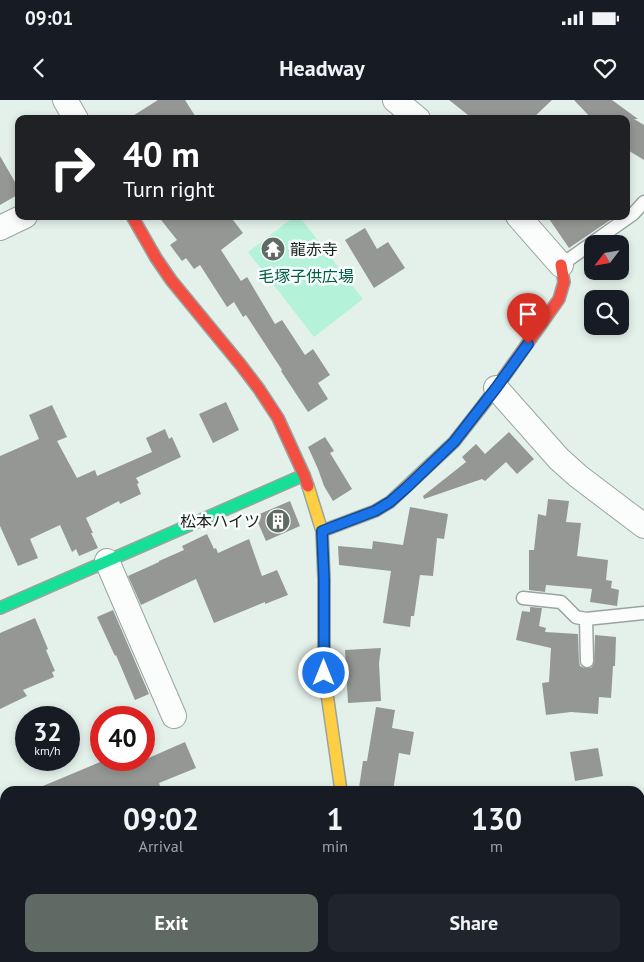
<!DOCTYPE html>
<meta charset="utf-8">
<style>
body{margin:0;font-family:"PT Sans","Noto Sans JP",sans-serif;background:#20242c;color:#f1f3f6;height:100vh;display:flex;flex-direction:column;font-size:19px;white-space:nowrap}
*{box-sizing:border-box;margin:0}
p{font-size:16px;color:#9ea1a6}
.icon{flex:none;width:28px;height:28px;fill:none;stroke:currentColor;stroke-width:2;stroke-linecap:round;stroke-linejoin:round}
.map{position:relative;flex:1;overflow:hidden}
.details{position:absolute;left:0px;top:686px;width:645px;height:176px;display:flex;flex-direction:column;background:#171b24;border-radius:15px 15px 0 0;box-shadow:0 2px 8px #0003}
.details>*{flex:none}
.hud{position:absolute;left:15px;top:15px;width:615px;height:105px;border-radius:10px;box-shadow:0 2px 8px #0003;background:#202124;color:#fff;overflow:hidden}
.needle{width:32px;rotate:239deg}
.buttons{position:absolute;left:584px;top:135px;display:grid;gap:10px}
.buttons a{display:grid;place-items:center;width:45px;height:45px;border-radius:10px;background:#171b24;box-shadow:0 2px 8px #0003;font-size:25px}
.speed{position:absolute;left:15px;top:606px;display:flex;gap:10px;font-size:25px;font-weight:700;text-align:center}
.speed>*{display:grid;place-content:center;width:65px;height:65px;border-radius:50%;background:#171b24;box-shadow:0 2px 8px #0003;line-height:1}
.speed small{font-size:12px;font-weight:400}
.speed .limit{border:8px solid #d22;background:#fff;color:#111}
.pin{position:absolute;display:grid;place-items:center;width:42px;height:42px;color:#fff;margin:-51px -21px;border-radius:50% 50% 50% 0;rotate:-45deg;box-shadow:0 0 5px #0007}
.pin .icon{rotate:45deg}
.me{position:absolute;width:55px;margin:-28px;rotate:0deg;stroke-linejoin:round;filter:drop-shadow(0 0 4px #0008)}
.turn{display:flex;align-items:center;gap:18px;height:105px;padding:0 25px;font-size:22px}
.turn .icon{width:65px;height:65px;stroke-width:2.5}
.turn b{display:block;font-size:35px;line-height:42px}
.eta{display:flex;justify-content:space-evenly;align-items:center;height:85px;text-align:center}
.eta b{font-size:30px;font-weight:700;line-height:35px}
.button{display:flex;gap:10px;margin-top:auto;padding:10px 25px}
.button a{flex:1;height:58px;border-radius:10px;background:#606a65;color:#fff;font-size:20px;font-weight:700;line-height:58px;text-align:center}
.button a+a{background:#20242c;color:#f1f3f6}
.status{display:flex;justify-content:space-between;align-items:center;height:35px;padding:0 25px;background:#171b24;direction:ltr}
.status svg{height:14px;fill:currentColor}
header{display:flex;justify-content:space-between;align-items:center;height:65px;padding:0 25px;background:#171b24;font-size:22px;font-weight:700}
.map>svg:first-child{display:block}
</style>
<div class="status"><b>09:01</b><svg viewBox="0 0 49 12"><path d="M0 12V9h3v3zM5 12V6h3v6zM10 12V3h3v9zM15 12V0h3v12zM26 1h20v11H26zM47 4h2v5h-2z"/></svg></div>
<header><svg class="icon" aria-label="back" viewBox="0 0 24 24"><path d="M15 5l-7 7 7 7"/></svg>Headway<svg class="icon" aria-label="heart" viewBox="0 0 24 24"><path d="M12 20l-8-8c-3-5 5-10 8-4 3-6 11-1 8 4z"/></svg></header>
<div class="map">
<svg width="644" height="862" viewBox="0 0 644 862">
<rect width="100%" height="100%" fill="#e4f1eb"/>
<!-- green -->
<path fill="#b5f2da" d="M295,116H299L363,199L314,237L248,152Z"/>
<!-- building -->
<path fill="#959795" d="M158,0H185L197,19H128Z
M449,0H552L532,19H473Z
M574,0H612L638,19H634L644,25V60L626,49V19H592Z
M0,56L19,89V94L0,105Z
M158,116H230L243,133L221,150L241,181L247,177L275,224L282,220L305,255L313,249L330,275L318,283L328,299L308,312L281,271L282,270L246,215L243,217L234,202L227,207L200,165L194,169L186,158L182,161L170,145L177,140Z
M547,116H616L569,148Z
M365,128L377,149L388,142L405,168L374,188L345,140Z
M226,302L239,330L213,343L199,314Z
M52,305L67,337L57,341L77,378L95,370L97,376L152,352L146,338L165,329L169,339L172,337L181,357L136,378L139,383L137,384L141,394L120,404L119,401L86,418L93,433H91L98,448L79,456L76,449L72,452L60,425L30,439L38,458L18,466L0,426V356L39,339L29,315Z
M509,332L534,359L517,374L506,362L485,381L482,379L424,399L423,396L466,362L462,357L476,344L485,354Z
M325,337L334,351L330,353L352,389L333,401L324,386L318,369L308,347Z
M548,399L569,401L566,422L581,423L577,456L608,460L606,480L612,481L611,488L619,490L617,506L590,502L592,489L546,485L545,492L529,490V450H534L538,414L546,416Z
M290,401L300,426L266,441L255,416Z
M410,407L448,414L444,439L437,438L433,476L420,475L414,516H411L410,527L383,523L391,471L339,465L338,446L372,449L373,441L403,445Z
M207,434L214,449L216,448L218,453L249,439L262,476L277,470L288,495L265,504V502L214,523L196,479L141,505L128,476L159,462V461L184,450L182,446Z
M530,507L542,508L539,526L546,528L545,532L578,534L579,562L580,566L584,568H591L594,564L595,535L616,537L615,566H613L611,598L599,597L598,614L571,612L546,615L542,583L549,582L551,548L516,540L522,511L530,512Z
M113,510L149,594L135,600L116,555L115,556L97,517Z
M35,518L48,549L46,550L55,571L52,572L54,577L23,590L27,596L0,609V533Z
M381,548L379,563L381,601L348,603L345,550Z
M376,607L395,610L392,628L414,632L410,655L399,653L393,691H379L359,688L363,661H367Z
M185,642L196,668L159,683L160,686L147,691H31L105,660H144Z
M598,648L603,676L575,681L570,652Z"/>
<g fill="none" stroke-linecap="round" stroke-linejoin="round">
<defs>
<path id="lane" d="M561,165L633,114L644,102
M523,498L561,502L576,517L586,519L644,513
M586,519L587,561"/>
<path id="street" d="M65,0L76,19
M395,0L418,19
M518,116L561,165
M0,128L25,116
M496,288L559,359L578,376L644,426
M107,461L174,616
M319,862L320,858"/>
<path id="fast" d="M0,508L304,375"/>
<path id="slow" d="M308,386L322,431L324,479V573L341,691
M322,431L375,411L390,402L454,342L480,309"/>
<path id="jam" d="M132,116L156,158L171,180L240,264L259,289L278,318L304,375L308,386
M480,309L496,288L559,199L564,182L561,165"/>
</defs>
<!-- lane casing -->
<use href="#lane" stroke="#9aa49f" stroke-width="15"/>
<!-- street casing -->
<use href="#street" stroke="#9aa49f" stroke-width="26"/>
<!-- fast casing -->
<use href="#fast" stroke="#9aa49f" stroke-width="14"/>
<!-- slow casing -->
<use href="#slow" stroke="#9aa49f" stroke-width="14"/>
<!-- jam casing -->
<use href="#jam" stroke="#9aa49f" stroke-width="14"/>
<!-- path -->
<path stroke="#d5d9d7" stroke-width="3" stroke-dasharray="2.5 4" stroke-linecap="butt" d="M640,766L644,765"/>
<!-- lane -->
<use href="#lane" stroke="#fbfdfc" stroke-width="12"/>
<!-- street -->
<use href="#street" stroke="#fbfdfc" stroke-width="24"/>
<!-- fast -->
<use href="#fast" stroke="#16e098" stroke-width="11"/>
<!-- slow -->
<use href="#slow" stroke="#ffcf43" stroke-width="11"/>
<!-- jam -->
<use href="#jam" stroke="#f24e42" stroke-width="11"/>
</g>
<g fill="none" stroke-linecap="round" stroke-linejoin="round">
<defs>
<path id="route" d="M324,573V479L322,431L375,411L390,402L407,387L454,342L496,288L528,244"/>
</defs>
<!-- route casing -->
<use href="#route" stroke="#114b97" stroke-width="12"/>
<!-- route -->
<use href="#route" stroke="#1a73e8" stroke-width="9"/>
</g>
<!-- icons -->
<defs>
<symbol id="temple-disc" viewBox="-11 -11 22 22"><circle r="9.5" fill="#606a65" stroke="#f9fefc"/><path d="M0-6L5-2H3V0L6.5 2.5H4V6H1.5V3h-3V6H-4V2.5H-6.5L-3 0V-2H-5Z" fill="#fff"/></symbol>
<symbol id="building-disc" viewBox="-11 -11 22 22"><circle r="9.5" fill="#606a65" stroke="#f9fefc"/><path d="M-4-6H4V6H1V3H-1V6H-4ZM-2.5-4.3h1.7v1.8h-1.7ZM.8-4.3h1.7v1.8H.8ZM-2.5-1h1.7V.8h-1.7ZM.8-1h1.7V.8H.8Z" fill="#fff"/></symbol>
</defs>
<g fill-rule="evenodd">
<use href="#temple-disc" x="259" y="135" width="28" height="28"/>
<use href="#building-disc" x="264" y="407" width="28" height="28"/>
</g>
<g text-anchor="middle" dominant-baseline="central" stroke-width="5" stroke-linejoin="round" paint-order="stroke">
<!-- poi labels -->
<g font-size="16" fill="#19211d" stroke="#f9fefc" text-anchor="start">
<text x="290" y="149">龍赤寺</text>
<text x="260" y="421" text-anchor="end">松本ハイツ</text>
</g>
<!-- park labels -->
<g font-size="16" fill="#005e45" stroke="#f9fefc">
<text x="306" y="176">毛塚子供広場</text>
</g>
</g>
</svg>
<div class="buttons">
<a><svg class="needle" viewBox="-14 -14 28 28"><path d="M0-13l5 13h-10z" fill="#e53935"/><path d="M0 13l5-13h-10z" fill="#9ea1a6"/></svg></a>
<a><svg class="icon" aria-label="search" viewBox="0 0 24 24"><circle cx="10" cy="10" r="6"/><path d="M15 15l6 6"/></svg></a>
</div>
<div class="speed"><div>32<small>km/h</small></div><div class="limit">40</div></div>
<div class="pin" style="left:528px;top:244px;background:#d93025"><svg class="icon" aria-label="arrive" viewBox="0 0 24 24"><path d="M6 21V4h12l-3 4 3 4H6"/></svg></div>
<svg class="me" style="left:324px;top:573px" viewBox="-20 -20 40 40"><circle r="17" fill="#1a73e8" stroke="#fff" stroke-width="3"/><path d="M0-11L8 9 0 5-8 9z" fill="#fff"/></svg>
<div class="hud">
<div class="turn"><svg class="icon" aria-label="right" viewBox="0 0 24 24"><path d="M7 20v-9h11M14 6l5 5-5 5"/></svg><div><b>40 m</b>Turn right</div></div>
</div>
<section class="details">
<div class="eta">
<div><b>09:02</b><p>Arrival</p></div>
<div><b>1</b><p>min</p></div>
<div><b>130</b><p>m</p></div>
</div>
<div class="button"><a>Exit</a><a>Share</a></div>
</section>
</div>
